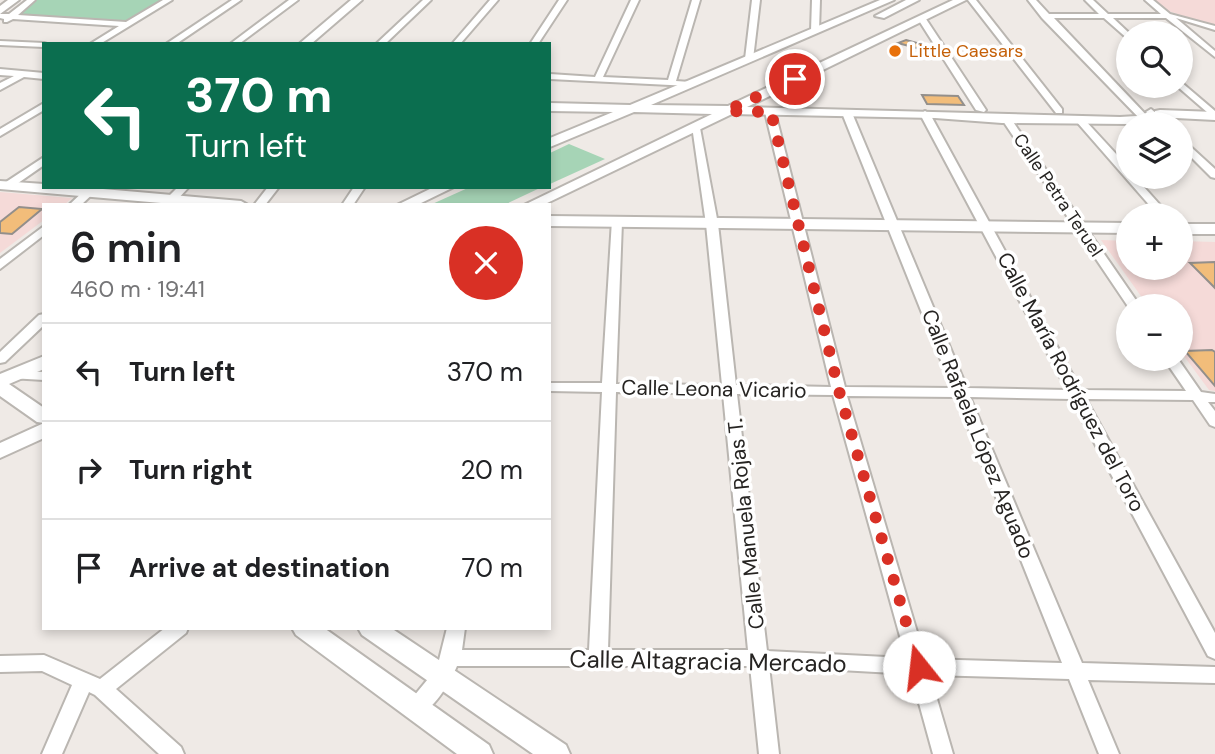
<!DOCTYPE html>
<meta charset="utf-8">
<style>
body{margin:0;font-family:"DM Sans",sans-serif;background:#f2f2f2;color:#202124;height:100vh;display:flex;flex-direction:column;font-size:26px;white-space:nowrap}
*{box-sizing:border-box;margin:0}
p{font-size:23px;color:#757577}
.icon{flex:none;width:38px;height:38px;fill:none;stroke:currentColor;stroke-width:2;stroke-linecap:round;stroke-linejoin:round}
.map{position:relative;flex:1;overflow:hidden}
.sheet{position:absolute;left:42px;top:203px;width:509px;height:427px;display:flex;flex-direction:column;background:#fff;border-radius:0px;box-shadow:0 4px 10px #0003}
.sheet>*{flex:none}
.banner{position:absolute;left:42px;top:42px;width:509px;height:147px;border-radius:0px;box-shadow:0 4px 10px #0003;background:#0b6e4f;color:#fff;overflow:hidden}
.tools{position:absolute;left:1116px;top:21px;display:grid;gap:14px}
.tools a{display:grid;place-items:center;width:77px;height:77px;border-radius:50%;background:#fff;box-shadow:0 4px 10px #0003;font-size:35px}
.pin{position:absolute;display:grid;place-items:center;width:60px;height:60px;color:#fff;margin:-30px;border:4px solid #fff;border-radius:50%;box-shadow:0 2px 7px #0007}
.me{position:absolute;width:77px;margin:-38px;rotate:344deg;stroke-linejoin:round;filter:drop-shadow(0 0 5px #0008)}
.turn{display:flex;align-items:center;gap:24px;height:147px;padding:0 28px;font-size:32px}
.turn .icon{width:91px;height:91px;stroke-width:2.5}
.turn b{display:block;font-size:49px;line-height:60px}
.round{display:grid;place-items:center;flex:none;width:74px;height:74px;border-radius:37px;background:#f2f2f2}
.head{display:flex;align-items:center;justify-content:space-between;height:119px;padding:0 28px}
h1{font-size:42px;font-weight:600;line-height:52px}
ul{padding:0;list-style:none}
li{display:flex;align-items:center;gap:21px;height:98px;padding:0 28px;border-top:2px solid #e0e0e0}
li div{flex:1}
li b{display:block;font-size:26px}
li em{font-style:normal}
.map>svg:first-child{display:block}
</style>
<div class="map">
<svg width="1215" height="754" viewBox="0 0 1215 754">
<rect width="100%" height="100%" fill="#efeae6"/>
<!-- education -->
<path fill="#f5dad8" d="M1154,0H1215V27L1166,10Z
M0,192L72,198L64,205H44V220L0,253Z
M1101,240L1129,241V268H1181V241L1215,242V391L1209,390L1181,352V306H1148Z"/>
<!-- green -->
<path fill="#a6d4b6" d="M34,0H161L124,22L13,16Z
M569,144L605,159L550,184V153Z
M470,187H542L504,205H430Z"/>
<!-- building -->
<path fill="#f2bd7a" stroke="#938f8b" stroke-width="2" d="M906,40L924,45L927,46L920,49L898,43Z
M922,95L958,96L964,105L927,104Z
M19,207L42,209L12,234L0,233V222Z
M1215,262V288L1190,263Z
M1212,350L1215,352V386L1185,351Z"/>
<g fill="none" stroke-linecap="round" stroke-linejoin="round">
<defs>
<path id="minor" d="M27,0H35L18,15L126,22L163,0H172L100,44H90L119,26L13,19L7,22H4V19L0,18V14H9Z
M232,0H241L176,44H166Z
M289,0H298L239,44H230Z
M423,0H431L385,44H376Z
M490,0H498L460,44H452Z
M559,0H567L538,44H530Z
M631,0H639L603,77L668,80L692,0H700L676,81L690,82V86L550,79V74L595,77Z
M752,0H760L753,59L749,61L745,59Z
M812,0H820L819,31L815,33L811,31Z
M968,0H976L1062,109V113H1056Z
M1028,0H1036L1049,14H1099L1085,0H1093L1108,14H1161L1145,0H1153L1170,14L1215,26V30L1176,18L1215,51V57L1166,18H1113L1129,33V40L1104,18H1054L1150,119L1142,121L1042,18Z
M919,17L926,19L986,110L984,112L976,110L918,19Z
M0,41L44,43L47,44H44V47L0,45Z
M0,69L44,73V79L24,77L0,90V83L14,76L0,75Z
M1181,82L1215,111V119L1178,87L1181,86Z
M44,103V110L0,136V129Z
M770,109L775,112L845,387L952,388L842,113L847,110L852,113L967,388L1067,390L920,114L925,111L930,114L1081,390L1186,391L1164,359H1178L1201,392L1215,394V402H1208L1215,411V427L1210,425L1193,400L1086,399L1215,633V659L1208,656L1071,399L970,397L1082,663L1215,667V683L1088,680L1119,754H1099L1069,679L930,675L953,754H933L911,674L769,666L779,754H759L750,666H457C450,682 429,721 409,714L406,708L409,702L437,668L447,628H465L462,650H589L602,392L550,391V383H602L612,220H620L622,222L616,384L722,385L706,224L692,126L700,128L718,224L736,385L831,387L765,112ZM616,392L723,394L748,650H608ZM737,394L833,395L906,658L767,651ZM847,396L956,397L1062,663L925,659Z
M1151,109L1169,124H1159L1146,112Z
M1003,116H1009L1140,306L1129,308L1001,118Z
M1076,117H1082L1129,168V177H1135L1169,215H1158L1076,121Z
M1181,138L1215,169V178L1211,177L1181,147Z
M44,157V165L11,188H3V184Z
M88,187H100L81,205H69Z
M178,187H189L172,205H160Z
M268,187H279L265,205H254Z
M354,187H365L353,205H342Z
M44,226V235L0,269V259Z
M44,314V325L5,362L0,363V352L39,315Z
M15,371L44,372V380L10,378L8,375Z
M165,628H188L186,633L116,689L181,747L184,754H159L95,695L89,692L62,754H42L72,685L42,671L0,672V656L44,655L100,679Z"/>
<path id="tertiary" d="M8,0H19L0,14V6Z
M351,0H362L311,44H299Z
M880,0H894L651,105L728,106L953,0H966L747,107L1120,117L1154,115L1155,111L1160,110L1215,112V120L1176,118L1129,124L1002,123L935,118L732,114L543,205H524L712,114L634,112L550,147V138L613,112L550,111V103L630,105Z
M906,0H919L884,18L875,16Z
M0,181L44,184V187H80L241,201L248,205H184L0,189Z
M434,187H454L417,205H397Z
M550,216L1129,223V233L550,226Z
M1181,224H1215V234H1181Z
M44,356V369L9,384L44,408V423L37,422L0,396V374Z
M44,423V438L0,458V443Z
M292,628H324L489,745L493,754H457L296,635Z
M358,628H391L566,745L570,754H533L362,635Z"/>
</defs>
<!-- minor casing -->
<use href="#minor" stroke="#bab6b1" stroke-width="4"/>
<!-- tertiary casing -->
<use href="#tertiary" stroke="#bab6b1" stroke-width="4"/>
<!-- minor -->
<use href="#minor" fill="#fff" fill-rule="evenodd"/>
<!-- tertiary -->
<use href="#tertiary" fill="#fff" fill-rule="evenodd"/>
</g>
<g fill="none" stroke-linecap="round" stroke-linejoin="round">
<!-- route -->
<path stroke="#d93025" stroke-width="12" stroke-dasharray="0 21.6" d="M795,79L726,111L771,112L839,391L919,667"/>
</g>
<!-- markers -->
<circle fill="#e8710a" stroke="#fff" stroke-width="2.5" cx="895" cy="51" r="7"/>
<g text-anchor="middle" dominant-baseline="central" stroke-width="7" stroke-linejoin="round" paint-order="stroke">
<!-- far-food labels -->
<g font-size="18" fill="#c56008" stroke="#fff" text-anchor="start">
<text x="909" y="51">Little Caesars</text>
</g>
<!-- far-street labels -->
<g font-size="18" fill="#262422" stroke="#fff">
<text transform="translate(1058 195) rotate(56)">Calle Petra Teruel</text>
</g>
<!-- street labels -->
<g font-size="21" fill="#262422" stroke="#fff">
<text transform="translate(1071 382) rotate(62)">Calle María Rodríguez del Toro</text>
<text transform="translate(714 389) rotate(1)">Calle Leona Vicario</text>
<text transform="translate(978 434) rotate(68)">Calle Rafaela López Aguado</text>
<text transform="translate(746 524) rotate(-96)">Calle Manuela Rojas T.</text>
</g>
<!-- near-street labels -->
<g font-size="24" fill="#262422" stroke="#fff">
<text transform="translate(708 661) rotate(1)">Calle Altagracia Mercado</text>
</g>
</g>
</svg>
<div class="tools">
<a><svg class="icon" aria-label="search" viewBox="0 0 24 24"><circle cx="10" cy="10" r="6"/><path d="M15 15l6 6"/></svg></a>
<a><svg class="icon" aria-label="layers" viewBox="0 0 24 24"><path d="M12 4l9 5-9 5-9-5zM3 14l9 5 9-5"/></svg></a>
<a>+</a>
<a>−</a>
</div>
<div class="pin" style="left:795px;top:79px;background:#d93025"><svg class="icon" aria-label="arrive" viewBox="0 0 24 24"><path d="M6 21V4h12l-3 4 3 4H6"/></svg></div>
<svg class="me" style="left:919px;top:667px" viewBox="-20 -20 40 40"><circle r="19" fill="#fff"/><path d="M0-13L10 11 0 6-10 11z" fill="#d93025"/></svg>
<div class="banner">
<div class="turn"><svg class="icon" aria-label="left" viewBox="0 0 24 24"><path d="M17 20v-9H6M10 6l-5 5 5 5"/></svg><div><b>370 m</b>Turn left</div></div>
</div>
<section class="sheet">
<div class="head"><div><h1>6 min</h1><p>460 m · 19:41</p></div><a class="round" style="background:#d93025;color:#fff"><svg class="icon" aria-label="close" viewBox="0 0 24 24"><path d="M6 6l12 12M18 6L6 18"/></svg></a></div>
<ul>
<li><svg class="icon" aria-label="left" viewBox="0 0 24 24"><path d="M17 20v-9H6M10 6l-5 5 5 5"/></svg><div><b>Turn left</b></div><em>370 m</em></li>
<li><svg class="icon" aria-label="right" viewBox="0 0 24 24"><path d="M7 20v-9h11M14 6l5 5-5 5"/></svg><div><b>Turn right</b></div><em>20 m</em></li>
<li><svg class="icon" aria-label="arrive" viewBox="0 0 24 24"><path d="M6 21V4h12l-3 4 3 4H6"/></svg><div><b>Arrive at destination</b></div><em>70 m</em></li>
</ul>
</section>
</div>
